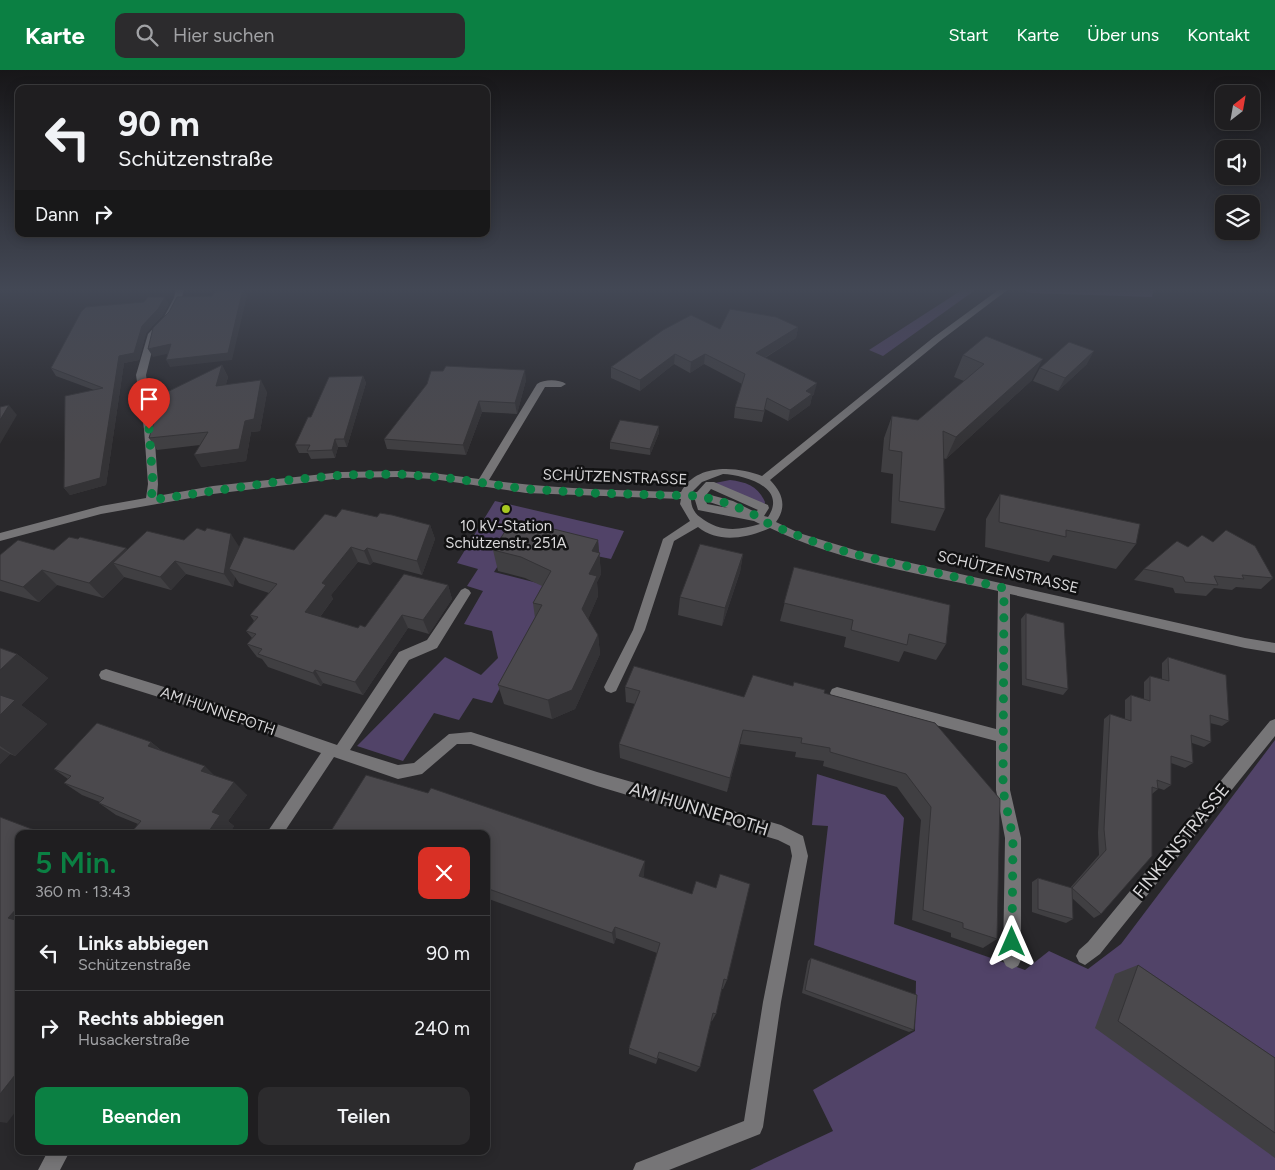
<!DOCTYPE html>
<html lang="de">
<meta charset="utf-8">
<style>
body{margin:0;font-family:Figtree,sans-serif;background:#2c2b2d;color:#f1f3f6;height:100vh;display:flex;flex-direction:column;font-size:19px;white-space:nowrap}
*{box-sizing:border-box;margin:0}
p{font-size:16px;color:#a1a2a5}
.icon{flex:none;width:28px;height:28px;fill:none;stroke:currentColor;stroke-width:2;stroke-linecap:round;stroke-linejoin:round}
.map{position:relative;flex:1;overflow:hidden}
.panel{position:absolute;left:15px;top:760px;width:475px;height:325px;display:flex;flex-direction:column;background:#1f1e20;border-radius:10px;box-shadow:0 2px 12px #0003,0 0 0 1px #3c3c3e}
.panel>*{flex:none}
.banner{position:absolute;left:15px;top:15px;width:475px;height:152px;border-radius:10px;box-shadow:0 2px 12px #0003,0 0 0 1px #3c3c3e;background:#1f1e20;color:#f1f3f6;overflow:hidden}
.needle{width:32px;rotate:31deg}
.fabs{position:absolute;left:1215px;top:15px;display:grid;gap:10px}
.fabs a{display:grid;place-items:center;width:45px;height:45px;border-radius:10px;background:#1f1e20;box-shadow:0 2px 12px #0003,0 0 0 1px #3c3c3e;font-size:25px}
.pin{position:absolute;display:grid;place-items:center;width:42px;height:42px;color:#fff;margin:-51px -21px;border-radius:50% 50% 50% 0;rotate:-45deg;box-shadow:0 0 5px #0007}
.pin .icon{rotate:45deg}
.me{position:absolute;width:55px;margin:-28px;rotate:0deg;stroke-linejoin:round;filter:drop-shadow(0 0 4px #0008)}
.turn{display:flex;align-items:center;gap:18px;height:105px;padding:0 20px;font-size:22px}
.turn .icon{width:65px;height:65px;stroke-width:2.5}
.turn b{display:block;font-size:35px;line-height:42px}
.then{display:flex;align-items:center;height:48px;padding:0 20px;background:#0003;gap:10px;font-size:19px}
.round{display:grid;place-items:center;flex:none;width:52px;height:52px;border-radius:10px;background:#2c2b2d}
.overview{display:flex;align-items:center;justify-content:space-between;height:85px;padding:0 20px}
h1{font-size:30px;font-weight:600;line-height:38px;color:#0b8043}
.primary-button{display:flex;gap:10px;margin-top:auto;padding:10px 20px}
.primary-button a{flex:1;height:58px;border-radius:10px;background:#0b8043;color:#fff;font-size:20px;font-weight:600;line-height:58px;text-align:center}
.primary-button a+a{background:#2c2b2d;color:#f1f3f6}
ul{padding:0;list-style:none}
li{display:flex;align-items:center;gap:15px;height:75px;padding:0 20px;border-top:1px solid #3c3c3e}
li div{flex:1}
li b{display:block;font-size:19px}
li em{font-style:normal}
header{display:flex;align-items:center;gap:30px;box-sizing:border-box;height:70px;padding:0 25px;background:#0b8043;color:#fff}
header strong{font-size:24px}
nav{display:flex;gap:28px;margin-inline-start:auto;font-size:18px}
.search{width:350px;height:45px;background:#2c2b2d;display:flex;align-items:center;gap:12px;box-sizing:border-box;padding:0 18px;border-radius:10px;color:#a1a2a5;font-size:19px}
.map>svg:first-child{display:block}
</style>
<header>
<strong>Karte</strong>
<div class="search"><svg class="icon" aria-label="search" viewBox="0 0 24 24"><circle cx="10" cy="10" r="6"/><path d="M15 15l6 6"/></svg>Hier suchen</div>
<nav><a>Start</a><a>Karte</a><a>Über uns</a><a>Kontakt</a></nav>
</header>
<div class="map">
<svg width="1275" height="1100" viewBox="0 0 1275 1100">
<rect width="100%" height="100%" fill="#29282b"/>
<!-- green -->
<path fill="#514368" d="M965,218H978L883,286L869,280Z
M1027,218H1154L1152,227L1030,223L1025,220Z
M730,410C746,412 758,416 765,432L764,438L710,414Z
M495,431L624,461L611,489L515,469L494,502L553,517L492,633L473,628L459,650L434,643L403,691L357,676L445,587L481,605L498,588L492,561L464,554L483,521L467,516L478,499L457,493Z
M1275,670V1100H750L833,1061L813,1020L915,961L916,911L814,875L828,756L812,755L817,704L885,725L904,748L894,854L1025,900L1049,881L1088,899L1121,874Z"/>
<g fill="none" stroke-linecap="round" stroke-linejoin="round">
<!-- minor -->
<path fill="#767577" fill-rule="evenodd" d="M176,218H184L182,228L172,248L156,265L146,305L154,359L158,414L157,426L213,416L342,402L398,401L433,403L479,409L537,314C544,309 559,309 566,314L561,317H545L489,410C553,419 617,420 681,422C696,393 737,396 762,406L934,267L1001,218H1010L940,271L770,410C783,423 787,437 776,452L799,463L858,481L1245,568L1275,573V583L1245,578L1010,524V720L1021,768V890L1018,896L1012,899L1006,896L1003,890L1005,768L996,720V671L837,629L832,627L830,623L832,619L837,617L996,659L998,521C923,504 839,492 770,458C747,468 719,474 698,457L674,471L645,560L616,621L611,623L606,621L604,617L633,560L663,469L690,451L680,434L681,429L526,423L433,409L398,407L342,408L213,424L101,444L0,471V463L101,436L146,428L148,414L144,359L136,305L148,264L164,247L174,228ZM723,404C744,405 788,417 768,447L764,446L769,438L768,435L714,412H706L697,422H692L702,412ZM711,419L758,440L755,442L733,431L707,424ZM691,429L695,430L698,440L754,451L760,454C737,461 719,462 700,447C694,443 691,436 691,429ZM706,431L728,438L707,434Z
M465,518L469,520L471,523L437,578L409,590L350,680L398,695L414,693L449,664L471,662L597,702L781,755L803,766L808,786L781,932L763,1057L760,1064L669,1100H633L636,1093L744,1051L763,932L792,786L790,776L778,770L597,716L471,674H457L422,704L398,709L334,687L283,764H266L321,683L216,645L101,609L99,605L101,601L106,599L216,633L337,675L399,582L427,570L461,520Z
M1275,649V666L1100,884L1085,895L1079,892L1076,886L1079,880L1088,872L1270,651Z
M48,1081H70L60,1100H38Z"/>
</g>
<!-- wall -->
<path fill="#403f42" d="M169,234L162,246L146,263L139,290L124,293L106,415L70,425L64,418L94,320L56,306L51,298Z
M798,257L796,268L765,288L814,324L812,326L810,335L788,351L765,339L762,352L734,348L735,337L742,314L704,294L690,303L674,294L640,321L611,308V297L720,259Z
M963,285L1032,310L946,389L943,388L945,439L935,461L891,453L893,404L881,402L884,368L892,346L918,350L964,311L954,307Z
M1087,294L1058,321L1033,311L1040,298Z
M222,295L228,307L226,314L267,322L260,361L251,362L246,391L201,397L200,375L157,380L149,368Z
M363,306L366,313L347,377H338L335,388L311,389L308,383H299L295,375L311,347Z
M526,310L517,344L482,342L466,385L387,379L384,369Z
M659,363L650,385L610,379V372Z
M1000,424L1136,474L1116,499L1053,485L1049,492L985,477L986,449Z
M336,447H377L430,455L435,469L422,505L373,492L370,495L358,492L331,525L333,529L320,547L358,558L365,557L448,515L452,529L429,564L408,558L363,625L323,613L321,616L268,597L262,589L257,587L247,574L252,568L246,561L254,551L250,545L269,523L239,513L235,507L233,517L186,504L171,520L124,507L103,528L57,515L39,532L0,521V485L54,480L78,469L126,478L127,480L184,470L240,477L294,480Z
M598,470L601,504L597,512L598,526L588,549L598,565L600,584L575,639L552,649L504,634L498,615L535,548L533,533L542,516L525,508L498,501L493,480Z
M1188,477L1273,508L1261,519L1236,517L1232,520L1214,518L1206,526L1175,523L1173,518L1134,510L1144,499Z
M743,484L740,502L722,556L678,545L680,527Z
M794,497L946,574L936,590L904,581L899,592L844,577L846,567L780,551Z
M1026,543L1068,619L1063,625L1022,615L1021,549Z
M0,578L17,584L48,608L21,635L47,654L15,686L10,684L0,694Z
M1168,587L1229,651L1222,656L1210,653L1211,672L1204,677L1192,673L1193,693L1185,698L1171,693V715L1164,720L1158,718V719L1152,724L1101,844L1094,848L1072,828L1073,849L1066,853L1032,842V812L1038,808L1070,818L1099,785L1098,763L1104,649L1110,644L1125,649V630L1131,625L1144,629V612L1150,606L1162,609V593Z
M794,612L824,623L935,653L997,869L983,878L951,867V863L912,850L921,750L897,717L823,696L824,691L795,687L796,682L740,674L727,722L620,688L619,674L635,634L626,632L625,617L744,627L793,616Z
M151,672L162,681L215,706L247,725L228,751L234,756L229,764H130L138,754L116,745L99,733L100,732L82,725L64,713L68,709L54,699Z
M486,764L644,805L643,807L727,910L723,919H721L716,944L712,951H711L700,997L696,1002L658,988L656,994L629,984V978L657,883L616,868L614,874L486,828Z
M811,888L914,960L909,962L802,923L808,891Z
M1138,895L1275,988V1088L1095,958L1115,904Z"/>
<!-- shaded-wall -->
<path fill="#343336" d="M243,219L247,226L232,290L170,297L166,290Z
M165,227L169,234L162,246L146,263L139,290L124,293L106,415L70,425L64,418L119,286Z
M798,257L796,268L754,294L756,283Z
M171,274L176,282L153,287L148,279Z
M1094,281L1087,294L1058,321L1065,308Z
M675,284L674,294L640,321V310Z
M705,284L704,294L690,303L691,292Z
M1043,289L1032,310L946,389L956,367Z
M222,295L228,307L222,327L216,316Z
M525,300L526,310L517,344L515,333Z
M363,306L366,313L347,377L344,369Z
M261,310L267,322L260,361L251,362L246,391L201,397L194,385L245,351Z
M817,313L814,324L812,326L810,335L788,351L790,340L806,321Z
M479,331L482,342L466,385L463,375Z
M9,335L17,345L0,374V350Z
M659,356V363L650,385V379Z
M335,369L338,377L335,388L332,380Z
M430,455L435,469L422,505L417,491Z
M231,464L240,478L229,499L235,507L233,517L224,504Z
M598,470L601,504L597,512L598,526L584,559L582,539L592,481Z
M351,477L358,492L331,525L333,529L313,556L305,542L322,513Z
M126,478L138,494L113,493L124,507L103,528L89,513Z
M367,478L373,492L370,495L364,481Z
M743,484L740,502L722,556L725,538Z
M175,491L186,504L171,520L160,507Z
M42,500L57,515L39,532L23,517Z
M448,515L452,529L429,564L423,550Z
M402,545L408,558L363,625L355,612Z
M598,565L600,584L575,639L552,649L548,630Z
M17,584L48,608L21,635L47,654L15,686L0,676V600Z
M315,600L323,613L321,616L313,603Z
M743,660L740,674L727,722L730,708Z
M151,672L166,685L148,676Z
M0,678L10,684L0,694Z
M205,696L218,709L201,701Z
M234,712L247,725L228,751L234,756L229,764H207L212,742Z
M645,791L644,805L639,819V806Z
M19,836V852L8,848Z
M615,857L616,868L614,874L612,863Z
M19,1000V1037L7,1053L0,1052V1024Z"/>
<!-- building -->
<path fill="#4b494d" stroke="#343336" d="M243,219L228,283L166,290L171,274L148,279L153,258L169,242L177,227L212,226L214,222Z
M148,227H165L158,239L142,256L134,283L119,286L100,408L64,418L65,326L103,318L51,298L81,242L86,237L144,232Z
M730,239L776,247L798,257L756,283L817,313L806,321L812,324L790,340L767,328L764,341L735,337L745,304L705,284L691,292L675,284L640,310L611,297L663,260L691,245L720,259Z
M986,266L1043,289L956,367L943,361L945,439L899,431L902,382L889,380L892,346L918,350L984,294L963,285Z
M1069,272L1094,281L1065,308L1040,298Z
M222,295L216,316L261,310L254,349L245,351L239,379L194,385L208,362L149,368L163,324Z
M446,296L525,300L515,333L479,331L463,375L384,369L427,314L431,301H443Z
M363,306L344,369H335L332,380L307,381L310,375H295L308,347H311L329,307Z
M9,335L0,350V337Z
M620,350L659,356L650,379L610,372Z
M1000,424L1140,454L1136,474L1066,460V467L999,452Z
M342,439L377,447L380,443L392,445L430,455L417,491L367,478L364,481L351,477L322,513L326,515L305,542L358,558L360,555L365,557L404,504L448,515L423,550L402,545L355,612L315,600L313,603L258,584L262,579L247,574L256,564L246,561L258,547L250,545L277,514L229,499L244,467L294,480L325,444L336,447Z
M513,449L598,470L592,481L600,483L589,504L597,506L582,539L598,565L572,620L548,630L498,615L542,535L533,533L551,501L521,487L493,480Z
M197,458L205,461L207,458L231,464L224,504L175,491L160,507L113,493L147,461L184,470Z
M1226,460L1255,476L1273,508L1242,505L1244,509L1214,506L1218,515L1185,512L1183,507L1144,499L1177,471L1188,477L1202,465L1213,472Z
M69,467L78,469L80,467L126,478L89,513L42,500L23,517L0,510V485L18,470L54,480Z
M700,474L743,484L725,538L680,527Z
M794,497L950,535L946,574L909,564L907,575L851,560L853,550L784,533Z
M1026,543L1064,553L1068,619L1026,609Z
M0,578L17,584L0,600Z
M1168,587L1226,605L1229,651L1210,645L1211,672L1191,665L1193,693L1171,686V715L1157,710L1158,719L1152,717V786L1101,844L1072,818L1106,780L1104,759L1110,644L1131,651V625L1150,631V606L1169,611Z
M634,596L744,627L753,605L793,616L794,612L825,620L824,623L935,653L1000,729L997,869L963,858V853L923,840L931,737L906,704L830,682V678L801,673L802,668L743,660L730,708L619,674L640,621L625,617Z
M0,625L15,630L0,645Z
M97,653L151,672L148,676L205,696L201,701L234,712L212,742L220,745L207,764H130L141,751L99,733L104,728L64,713L71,706L54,699Z
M366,705L428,723L431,718L645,791L639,806L692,824L696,811L716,818L720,804L750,814L727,910L724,909L716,944L713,943L700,997L659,982L657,989L629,978L660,873L615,857L612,863L486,818V764H329Z
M0,747L45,764H19V836L8,848L19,851V1000L0,1024Z
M1038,808L1072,818L1073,849L1038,839Z
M811,888L917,925L914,960L805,920Z
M1138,895L1275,988V1063L1118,951Z"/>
<!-- sky -->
<linearGradient id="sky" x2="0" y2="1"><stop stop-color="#171618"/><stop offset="0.59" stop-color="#434855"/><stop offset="1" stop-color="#434855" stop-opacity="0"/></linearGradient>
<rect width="1275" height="372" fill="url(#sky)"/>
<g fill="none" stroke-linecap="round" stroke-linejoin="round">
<!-- route -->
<path stroke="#0b8043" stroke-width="9" stroke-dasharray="0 16.2" d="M149,359L153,414L151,430L289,410L342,405L398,404L448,408L526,419L590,423L700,426L730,434L757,446L769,454L822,475L858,485L1004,518L1003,720L1013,768L1012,872"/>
</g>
<!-- markers -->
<circle fill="#a7c820" stroke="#111112" stroke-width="2" cx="506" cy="439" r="5"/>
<g text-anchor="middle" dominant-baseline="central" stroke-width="5" stroke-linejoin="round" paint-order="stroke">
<!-- street labels -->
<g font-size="15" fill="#d8d7d9" stroke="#111112">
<text transform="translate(615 407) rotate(2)">SCHÜTZENSTRASSE</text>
<text transform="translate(1008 502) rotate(13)">SCHÜTZENSTRASSE</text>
<text transform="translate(218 641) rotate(19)">AM HUNNEPOTH</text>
</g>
<!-- poi labels -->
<g font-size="15" fill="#d8d7d9" stroke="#111112">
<text x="506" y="456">10 kV-Station<tspan x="506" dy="17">Schützenstr. 251A</tspan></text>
</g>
<!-- near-street labels -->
<g font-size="18" fill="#d8d7d9" stroke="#111112">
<text transform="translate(699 739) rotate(17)">AM HUNNEPOTH</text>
<text transform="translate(1181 771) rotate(-51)">FINKENSTRASSE</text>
</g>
</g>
</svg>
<div class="fabs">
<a><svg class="needle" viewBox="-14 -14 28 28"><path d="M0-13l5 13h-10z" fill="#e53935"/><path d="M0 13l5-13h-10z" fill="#a1a2a5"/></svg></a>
<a><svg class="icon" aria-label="sound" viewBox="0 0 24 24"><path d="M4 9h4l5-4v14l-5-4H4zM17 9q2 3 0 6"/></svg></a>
<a><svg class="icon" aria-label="layers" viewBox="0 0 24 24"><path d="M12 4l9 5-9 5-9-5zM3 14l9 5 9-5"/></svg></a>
</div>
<div class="pin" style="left:149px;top:359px;background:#d93025"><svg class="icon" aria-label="arrive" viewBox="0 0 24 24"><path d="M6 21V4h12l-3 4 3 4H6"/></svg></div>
<svg class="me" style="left:1012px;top:872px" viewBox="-20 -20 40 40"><path d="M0-17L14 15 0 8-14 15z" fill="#0b8043" stroke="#fff" stroke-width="4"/></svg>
<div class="banner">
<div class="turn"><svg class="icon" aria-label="left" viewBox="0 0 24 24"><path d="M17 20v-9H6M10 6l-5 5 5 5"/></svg><div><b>90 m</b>Schützenstraße</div></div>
<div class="then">Dann<svg class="icon" aria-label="right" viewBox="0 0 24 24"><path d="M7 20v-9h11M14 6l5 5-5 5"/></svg></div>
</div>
<section class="panel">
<div class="overview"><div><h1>5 Min.</h1><p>360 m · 13:43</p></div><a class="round" style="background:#d93025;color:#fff"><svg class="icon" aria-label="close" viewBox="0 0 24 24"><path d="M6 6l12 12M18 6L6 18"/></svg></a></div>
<ul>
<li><svg class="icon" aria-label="left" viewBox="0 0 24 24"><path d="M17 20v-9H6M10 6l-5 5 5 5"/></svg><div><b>Links abbiegen</b><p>Schützenstraße</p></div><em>90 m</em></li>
<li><svg class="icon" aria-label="right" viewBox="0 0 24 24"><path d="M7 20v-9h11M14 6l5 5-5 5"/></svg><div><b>Rechts abbiegen</b><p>Husackerstraße</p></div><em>240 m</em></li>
</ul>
<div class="primary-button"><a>Beenden</a><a>Teilen</a></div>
</section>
</div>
